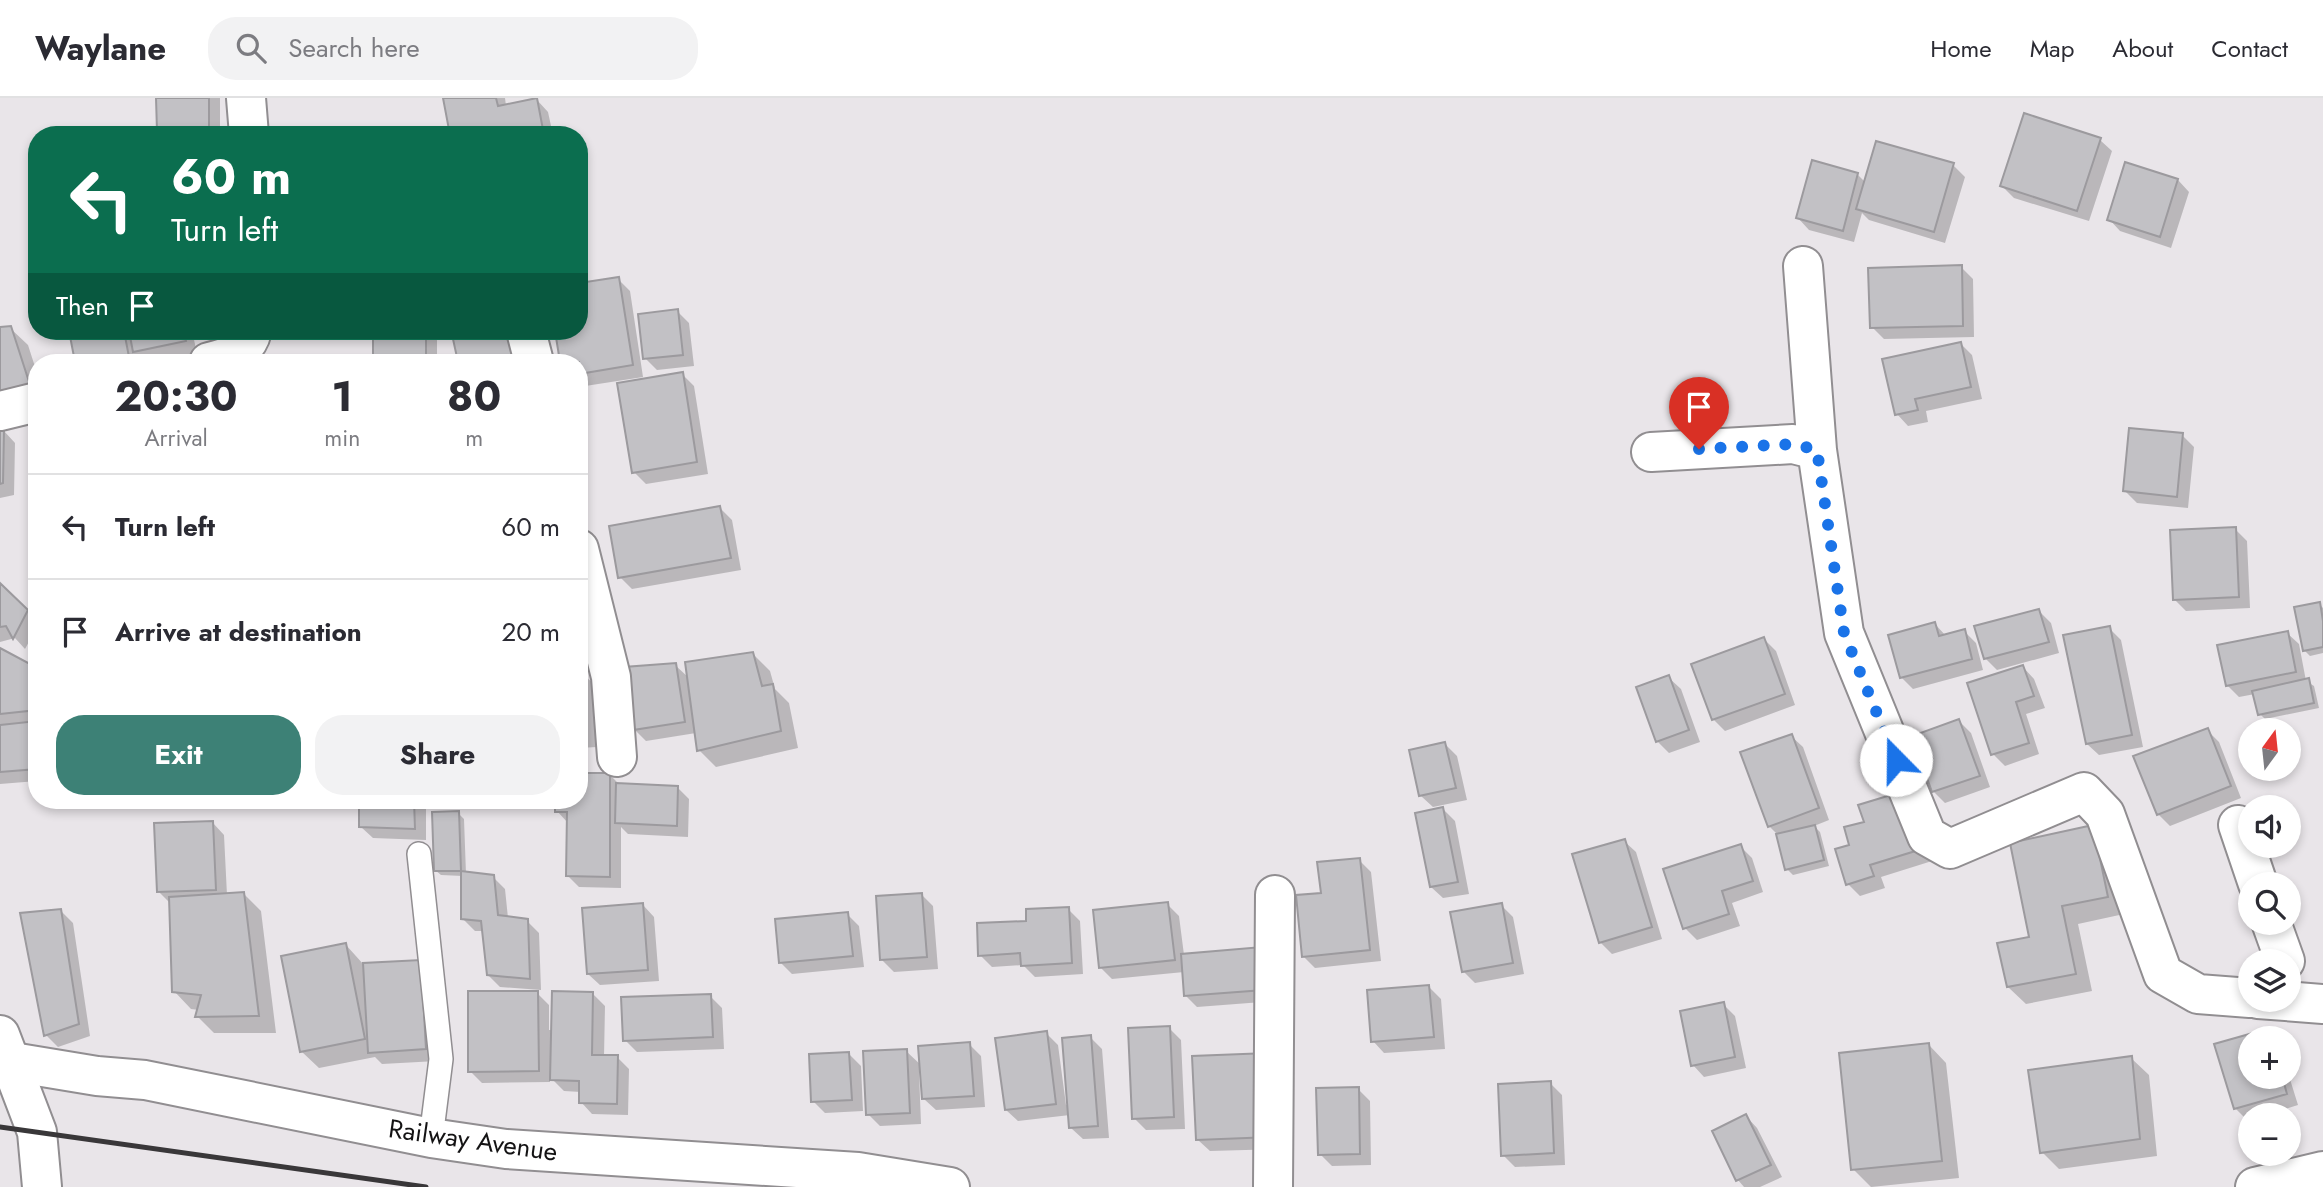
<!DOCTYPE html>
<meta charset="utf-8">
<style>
body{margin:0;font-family:Jost,sans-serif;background:#f2f2f3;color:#2b2b33;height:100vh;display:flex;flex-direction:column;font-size:26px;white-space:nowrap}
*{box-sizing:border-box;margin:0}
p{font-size:23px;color:#7c7c81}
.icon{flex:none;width:38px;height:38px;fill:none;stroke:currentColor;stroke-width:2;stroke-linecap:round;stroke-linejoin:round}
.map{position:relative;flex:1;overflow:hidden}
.panel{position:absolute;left:28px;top:256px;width:560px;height:455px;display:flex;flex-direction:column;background:#fff;border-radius:28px;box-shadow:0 4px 10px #0003}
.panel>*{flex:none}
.banner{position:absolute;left:28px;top:28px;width:560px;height:214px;border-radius:28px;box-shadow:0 4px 10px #0003;background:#0b6e4f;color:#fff;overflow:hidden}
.needle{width:46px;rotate:15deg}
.controls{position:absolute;left:2238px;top:620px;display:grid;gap:14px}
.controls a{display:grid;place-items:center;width:63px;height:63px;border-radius:50%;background:#fff;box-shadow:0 4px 10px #0003;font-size:35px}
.pin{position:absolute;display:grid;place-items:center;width:60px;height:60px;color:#fff;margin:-72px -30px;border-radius:50% 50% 50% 0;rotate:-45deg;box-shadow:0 0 7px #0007}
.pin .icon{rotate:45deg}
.me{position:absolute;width:77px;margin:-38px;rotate:338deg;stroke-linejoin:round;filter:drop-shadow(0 0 5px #0008)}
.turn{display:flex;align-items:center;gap:24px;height:147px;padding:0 28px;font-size:32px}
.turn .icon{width:91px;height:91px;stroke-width:2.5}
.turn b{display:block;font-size:49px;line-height:60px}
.then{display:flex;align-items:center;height:66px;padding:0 28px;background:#0003;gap:14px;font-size:26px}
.eta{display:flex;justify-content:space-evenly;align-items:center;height:119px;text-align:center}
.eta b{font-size:42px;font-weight:700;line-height:49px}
.primary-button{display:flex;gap:14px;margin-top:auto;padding:14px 28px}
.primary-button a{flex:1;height:80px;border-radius:28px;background:#3d8176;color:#fff;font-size:28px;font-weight:700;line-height:80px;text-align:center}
.primary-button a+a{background:#f2f2f3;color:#2b2b33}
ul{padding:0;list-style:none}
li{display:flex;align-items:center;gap:21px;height:105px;padding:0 28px;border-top:2px solid #e1e1e2}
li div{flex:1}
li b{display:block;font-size:26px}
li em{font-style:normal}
header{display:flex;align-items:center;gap:42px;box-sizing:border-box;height:98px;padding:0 35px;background:#fff;border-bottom:2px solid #e1e1e2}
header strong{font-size:33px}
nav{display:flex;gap:38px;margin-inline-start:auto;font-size:24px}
.search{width:490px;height:63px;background:#f2f2f3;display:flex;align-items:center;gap:18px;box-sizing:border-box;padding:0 24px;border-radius:28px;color:#7c7c81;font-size:26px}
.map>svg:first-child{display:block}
</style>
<header>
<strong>Waylane</strong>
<div class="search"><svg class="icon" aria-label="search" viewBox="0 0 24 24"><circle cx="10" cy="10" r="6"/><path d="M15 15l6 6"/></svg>Search here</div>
<nav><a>Home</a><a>Map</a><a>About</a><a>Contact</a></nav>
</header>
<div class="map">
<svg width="2323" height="1089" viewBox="0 0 2323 1089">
<rect width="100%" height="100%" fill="#e9e5e9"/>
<!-- shadow -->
<path fill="#0003" d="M158,0H220V37H163L158,32Z
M445,0H505L506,8L537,2L548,14L553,37H452Z
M2100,42L2112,53L2089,123L2014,100L2002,88Z
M2126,66L2178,82L2189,94L2171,150L2120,133L2109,121Z
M1953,67L1965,79L1945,145L1869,122L1862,115L1854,144L1809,132L1798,120L1857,76L1865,84Z
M1961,169L1973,181L1974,239L1884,241L1872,229Z
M618,181L630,193L643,279L579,289V264H562L557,233H579Z
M677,213L689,225L694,268L657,272L645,260Z
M10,230L28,247L37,275V326L0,231Z
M71,233H192L197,255L150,264H146L137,256L139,264H77Z
M375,233H431L437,239V264H375Z
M1960,245L1972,257L1982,301L1926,313L1928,324L1908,328L1897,316Z
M682,276L694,288L708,376L646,386L634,374Z
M4,333L15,345L14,397L0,400V334Z
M2182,337L2194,349L2188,410L2137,405L2125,393Z
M720,410L732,422L741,472L632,491L620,479Z
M2235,431L2247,443L2250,510L2186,513L2174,501Z
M0,487L37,523V529L25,551L15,540L0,544Z
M2319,506L2323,510V555L2310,558L2304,552Z
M2039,513L2051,525L2059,555L1997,572L1985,560Z
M1935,526L1946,538L1964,533L1976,545L1983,572L1913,591L1901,579Z
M2109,530L2121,542L2143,649L2099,657L2087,646Z
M2287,535L2299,546L2306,583L2314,588L2319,610L2265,621L2260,616L2255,596L2239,599L2227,587Z
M1764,541L1776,553L1795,607L1725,633L1713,621Z
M0,552L28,567L37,566V683L0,686Z
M753,556L770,573L775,591L789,605L798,650L716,669L699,652L696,635L646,643L634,631L675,567L689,580Z
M2023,569L2034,581L2045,610L2026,616L2039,656L2005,668L1993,656Z
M579,573L593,585L597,649L579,650Z
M1669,580L1681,591L1700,644L1669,655L1657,643Z
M1959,623L1971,635L1990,689L1945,705L1933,693Z
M2207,632L2219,644L2241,700L2170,728L2158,716Z
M1791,638L1803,649L1829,722L1814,728L1820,734L1829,768L1793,777L1787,771L1778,737L1769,728Z
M1445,646L1457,658L1467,702L1433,709L1421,698Z
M609,676L620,687L677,689L689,701L688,739L628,736L621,729V790L579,789L567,777L568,725L557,713V702H579Z
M361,702H426V742L373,740L361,729Z
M1861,708L1932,763L1881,779L1885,790L1860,798L1848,786L1851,748L1866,725Z
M1443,711L1455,723L1469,796L1443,800L1431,789Z
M458,715L464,721L466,776L493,779L505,791L508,820L527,823L539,835L541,892L500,889L488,877L483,833H475L463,821V778L441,777L435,772Z
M213,725L224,737L227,797L244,796L261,813L276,935H214L197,918L199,912L191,911L174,893L171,806L158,793Z
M2093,729L2124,816L2078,826L2092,893L2026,906L2008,889L2031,840Z
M1624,743L1636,754L1662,841L1612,856L1600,844Z
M1740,748L1752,760L1763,794L1732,805L1740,828L1697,842L1685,830L1666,772Z
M1359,762L1371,774L1381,863L1315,870L1303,858L1323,796Z
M921,796L933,808L938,871L894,874L882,862Z
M1167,806L1179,818L1184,857L1261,851L1275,903L1197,909L1185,897L1184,874L1112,881L1100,869Z
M643,807L654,819L659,883L600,887L588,876Z
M1501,807L1513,819L1524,876L1475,885L1464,874Z
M1068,811L1080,823L1083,876L1035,879L1023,867L992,869L980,857L1028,824Z
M61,813L73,825L90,938L58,949L46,937Z
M847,816L859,828L864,869L792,876L780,864Z
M346,847L364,867L420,864L437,963L382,966L375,959L319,970L301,953Z
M1429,889L1441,901L1445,951L1384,955L1373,943Z
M537,895L549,907V932H553L593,896L605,908L604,959H617L629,971L628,1017L592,1016L581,1004V994L564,993L550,979V984L482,985L470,973Z
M710,898L722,910L724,951L637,954L625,942Z
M1723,906L1735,918L1746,970L1704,979L1693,967Z
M1169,930L1181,942L1185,1031L1146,1032L1134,1020Z
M2267,933L2274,940H2250V978H2289L2298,1007L2266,1017H2250V1021L2247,1022L2235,1010L2216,948Z
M1046,935L1058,947L1066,1007L1069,1006L1090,939L1102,951L1109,1040L1083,1041L1071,1030L1070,1017L1018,1023L1006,1012Z
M969,946L981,958L985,1009L936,1012L924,1001L922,974H919L921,1026L880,1028L868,1016L906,953L922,968Z
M1929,947L1946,965L1959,1080L1871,1089L1853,1071Z
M849,956L861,968L863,1013L825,1015L813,1003Z
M1194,960L1283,1051L1210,1053L1198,1042Z
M2131,960L2149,977L2157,1058L2059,1071L2042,1054Z
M1550,985L1562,997L1565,1067L1515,1069L1503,1057Z
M1358,991L1370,1003L1371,1067L1332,1068L1320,1056Z
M1746,1018L1757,1030L1782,1079L1760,1089H1744L1738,1082L1714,1034Z"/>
<!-- building -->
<path fill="#c2c1c5" stroke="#9c9a9e" stroke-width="2" d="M156,0H209V33H157Z
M443,0H496L498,8L537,0L544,37H450Z
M2024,15L2101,40L2077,113L2000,88Z
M1876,43L1954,65L1934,134L1856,111Z
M1812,62L1858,75L1843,133L1796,120Z
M2125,64L2178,81L2160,139L2107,122Z
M1962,167L1963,228L1870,230L1868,170Z
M619,179L633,267L579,276V264H560L555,233H579V185Z
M678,211L683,257L643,261L638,216Z
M11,228L31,290L0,296V229Z
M69,233H124L129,259L99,264H75Z
M129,233H184L186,243L133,254Z
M373,233H426V264H373Z
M497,233H515L522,264H458L453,241Z
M1961,244L1971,289L1915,301L1918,312L1895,317L1882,261Z
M683,274L697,364L632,375L617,285Z
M2129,330L2183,335L2177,399L2123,393Z
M0,332H4L3,385L0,386Z
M720,408L731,460L618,480L609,428Z
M2236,429L2239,499L2173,502L2170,432Z
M0,485L28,512L13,541L6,528L0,529Z
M2320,504L2323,523V549L2303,553L2294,509Z
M2039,511L2049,544L1984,561L1974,528Z
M1935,524L1939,538L1965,531L1972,561L1900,580L1888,537Z
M2110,528L2132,637L2086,646L2063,537Z
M2288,533L2296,574L2226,588L2217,547Z
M1764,539L1785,596L1712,622L1691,566Z
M0,550L28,565H37V612L0,616Z
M753,554L762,588L773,586L781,633L697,653L685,564Z
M676,565L685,624L633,632L624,569Z
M2023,567L2034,598L2016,604L2029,645L1991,657L1967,585Z
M579,571H582L586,638H579Z
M1669,577L1689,632L1656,644L1636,589Z
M2309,580L2314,605L2258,617L2252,593Z
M1959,621L1980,678L1932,694L1912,638Z
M37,623V671L0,674V627Z
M2208,630L2231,688L2157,717L2133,658Z
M1792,636L1819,710L1768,729L1740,654Z
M1445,644L1456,690L1419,698L1409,652Z
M579,675H610V779L566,778L567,714H555V702H579Z
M616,685L678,688L677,728L615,725Z
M1904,693L1922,751L1870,767L1874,778L1846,787L1835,751L1849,747L1844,729L1864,724L1858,707Z
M359,702H414L415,731L359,729Z
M1443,709L1458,784L1430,789L1415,715Z
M459,713L461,773H434L432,714Z
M213,723L216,792L157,794L154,725Z
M1815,727L1824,762L1785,772L1776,736Z
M2093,727L2108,799L2062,808L2076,876L2007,889L1997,845L2029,839L2010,745Z
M1625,741L1652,829L1599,845L1572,756Z
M1741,746L1753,783L1722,793L1729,816L1683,831L1663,771Z
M1360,760L1370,852L1302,859L1296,797L1321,795L1317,764Z
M461,773L494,777L498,817L528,821L530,881L487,877L481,823L461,821Z
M244,794L259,918L195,919L201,897L172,894L169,799Z
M922,795L927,859L880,862L876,798Z
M1168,804L1175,862L1099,870L1093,812Z
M643,805L648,872L587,876L582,810Z
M1502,805L1513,865L1462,874L1450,814Z
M1069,809L1072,865L1021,868L1020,855L978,858L977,825L1026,823V811Z
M61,811L79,926L44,938L20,815Z
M848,814L853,858L779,865L775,821Z
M346,845L365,941L300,954L281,858Z
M1262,849L1264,892L1184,898L1181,856Z
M421,862L426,951L368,955L363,865Z
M1429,887L1434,939L1371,944L1367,892Z
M468,893H538L539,973L468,974Z
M552,893L593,894L592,957H618L617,1006L579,1005V983L550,982Z
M711,896L713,939L623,943L621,899Z
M1724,904L1735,959L1691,968L1680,913Z
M1170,928L1174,1019L1132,1021L1128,930Z
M2267,931L2270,940H2250V978H2282L2287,996L2234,1011L2214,946Z
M1047,933L1056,1006L1005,1012L995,940Z
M1091,937L1098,1028L1069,1030L1062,940Z
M970,944L974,998L922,1001L918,948Z
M1929,945L1942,1063L1851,1072L1839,955Z
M907,951L910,1015L866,1017L863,953Z
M849,954L852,1002L811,1004L809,956Z
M1268,955L1272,1039L1196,1042L1192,958Z
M2132,958L2140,1041L2040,1055L2028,972Z
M1551,983L1554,1055L1501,1058L1498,986Z
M1359,989L1360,1056L1318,1057L1316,990Z
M1746,1016L1771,1067L1736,1083L1712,1033Z"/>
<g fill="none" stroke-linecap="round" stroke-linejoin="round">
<defs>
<path id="lane" d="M419,756L441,961L431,1040"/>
<path id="street" d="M246,0L249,37
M1803,168L1817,352L1844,535L1927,738L1950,751L2084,694L2105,716L2163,876L2198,896L2250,900
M526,233L534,264
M209,264C228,260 247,254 252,233
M0,313L37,304
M1651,354L1793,346L1817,352
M579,451L611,579L617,659
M2238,727L2258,786
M2271,824L2285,863
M2258,901L2323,906
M0,962L97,978L145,982L431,1040L506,1051L858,1074L950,1089
M1273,1089L1275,797
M2255,1089L2323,1073"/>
<path id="secondary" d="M0,937L37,1034L42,1089"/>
</defs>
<!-- lane casing -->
<use href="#lane" stroke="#918e91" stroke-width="26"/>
<!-- street casing -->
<use href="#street" stroke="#918e91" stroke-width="42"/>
<!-- secondary casing -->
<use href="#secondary" stroke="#918e91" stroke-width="42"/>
<!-- lane -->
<use href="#lane" stroke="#fff" stroke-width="23"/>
<!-- street -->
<use href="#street" stroke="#fff" stroke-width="38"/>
<!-- secondary -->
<use href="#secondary" stroke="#fff" stroke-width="38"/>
<!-- rail -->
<path stroke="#393739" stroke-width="5" d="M0,1029L426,1089"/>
</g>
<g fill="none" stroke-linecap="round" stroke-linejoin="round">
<!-- route -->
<path stroke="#1a73e8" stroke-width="12" stroke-dasharray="0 21.6" d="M1699,351L1793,346L1817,352L1844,535L1896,662"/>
</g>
<g text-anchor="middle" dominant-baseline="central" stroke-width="5" stroke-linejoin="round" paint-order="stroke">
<!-- street labels -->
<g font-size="26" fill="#141314" stroke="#fff">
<text transform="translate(473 1042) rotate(8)">Railway Avenue</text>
</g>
</g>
</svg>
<div class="controls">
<a><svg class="needle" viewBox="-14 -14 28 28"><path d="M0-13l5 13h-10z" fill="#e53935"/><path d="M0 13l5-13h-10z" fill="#7c7c81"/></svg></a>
<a><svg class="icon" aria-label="sound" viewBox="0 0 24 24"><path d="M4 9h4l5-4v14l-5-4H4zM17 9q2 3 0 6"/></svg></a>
<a><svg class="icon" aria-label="search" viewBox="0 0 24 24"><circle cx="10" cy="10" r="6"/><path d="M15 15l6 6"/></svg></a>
<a><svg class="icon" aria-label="layers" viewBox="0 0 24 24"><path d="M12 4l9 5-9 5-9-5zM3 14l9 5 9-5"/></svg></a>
<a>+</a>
<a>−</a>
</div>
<div class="pin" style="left:1699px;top:351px;background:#d93025"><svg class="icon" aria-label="arrive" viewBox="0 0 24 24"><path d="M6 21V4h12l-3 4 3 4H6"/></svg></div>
<svg class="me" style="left:1896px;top:662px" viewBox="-20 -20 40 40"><circle r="19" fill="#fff"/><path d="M0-13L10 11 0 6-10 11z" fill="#1a73e8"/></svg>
<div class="banner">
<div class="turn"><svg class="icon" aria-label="left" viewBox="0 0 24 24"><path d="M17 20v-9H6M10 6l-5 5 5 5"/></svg><div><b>60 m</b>Turn left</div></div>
<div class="then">Then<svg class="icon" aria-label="arrive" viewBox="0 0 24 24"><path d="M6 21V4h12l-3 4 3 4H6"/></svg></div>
</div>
<section class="panel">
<div class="eta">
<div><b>20:30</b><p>Arrival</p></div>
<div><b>1</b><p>min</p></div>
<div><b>80</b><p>m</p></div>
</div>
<ul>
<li><svg class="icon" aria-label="left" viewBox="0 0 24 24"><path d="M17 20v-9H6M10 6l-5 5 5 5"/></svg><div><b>Turn left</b></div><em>60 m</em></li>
<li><svg class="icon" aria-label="arrive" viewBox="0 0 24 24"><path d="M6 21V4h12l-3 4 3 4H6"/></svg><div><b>Arrive at destination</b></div><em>20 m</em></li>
</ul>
<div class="primary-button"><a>Exit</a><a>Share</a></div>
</section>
</div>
